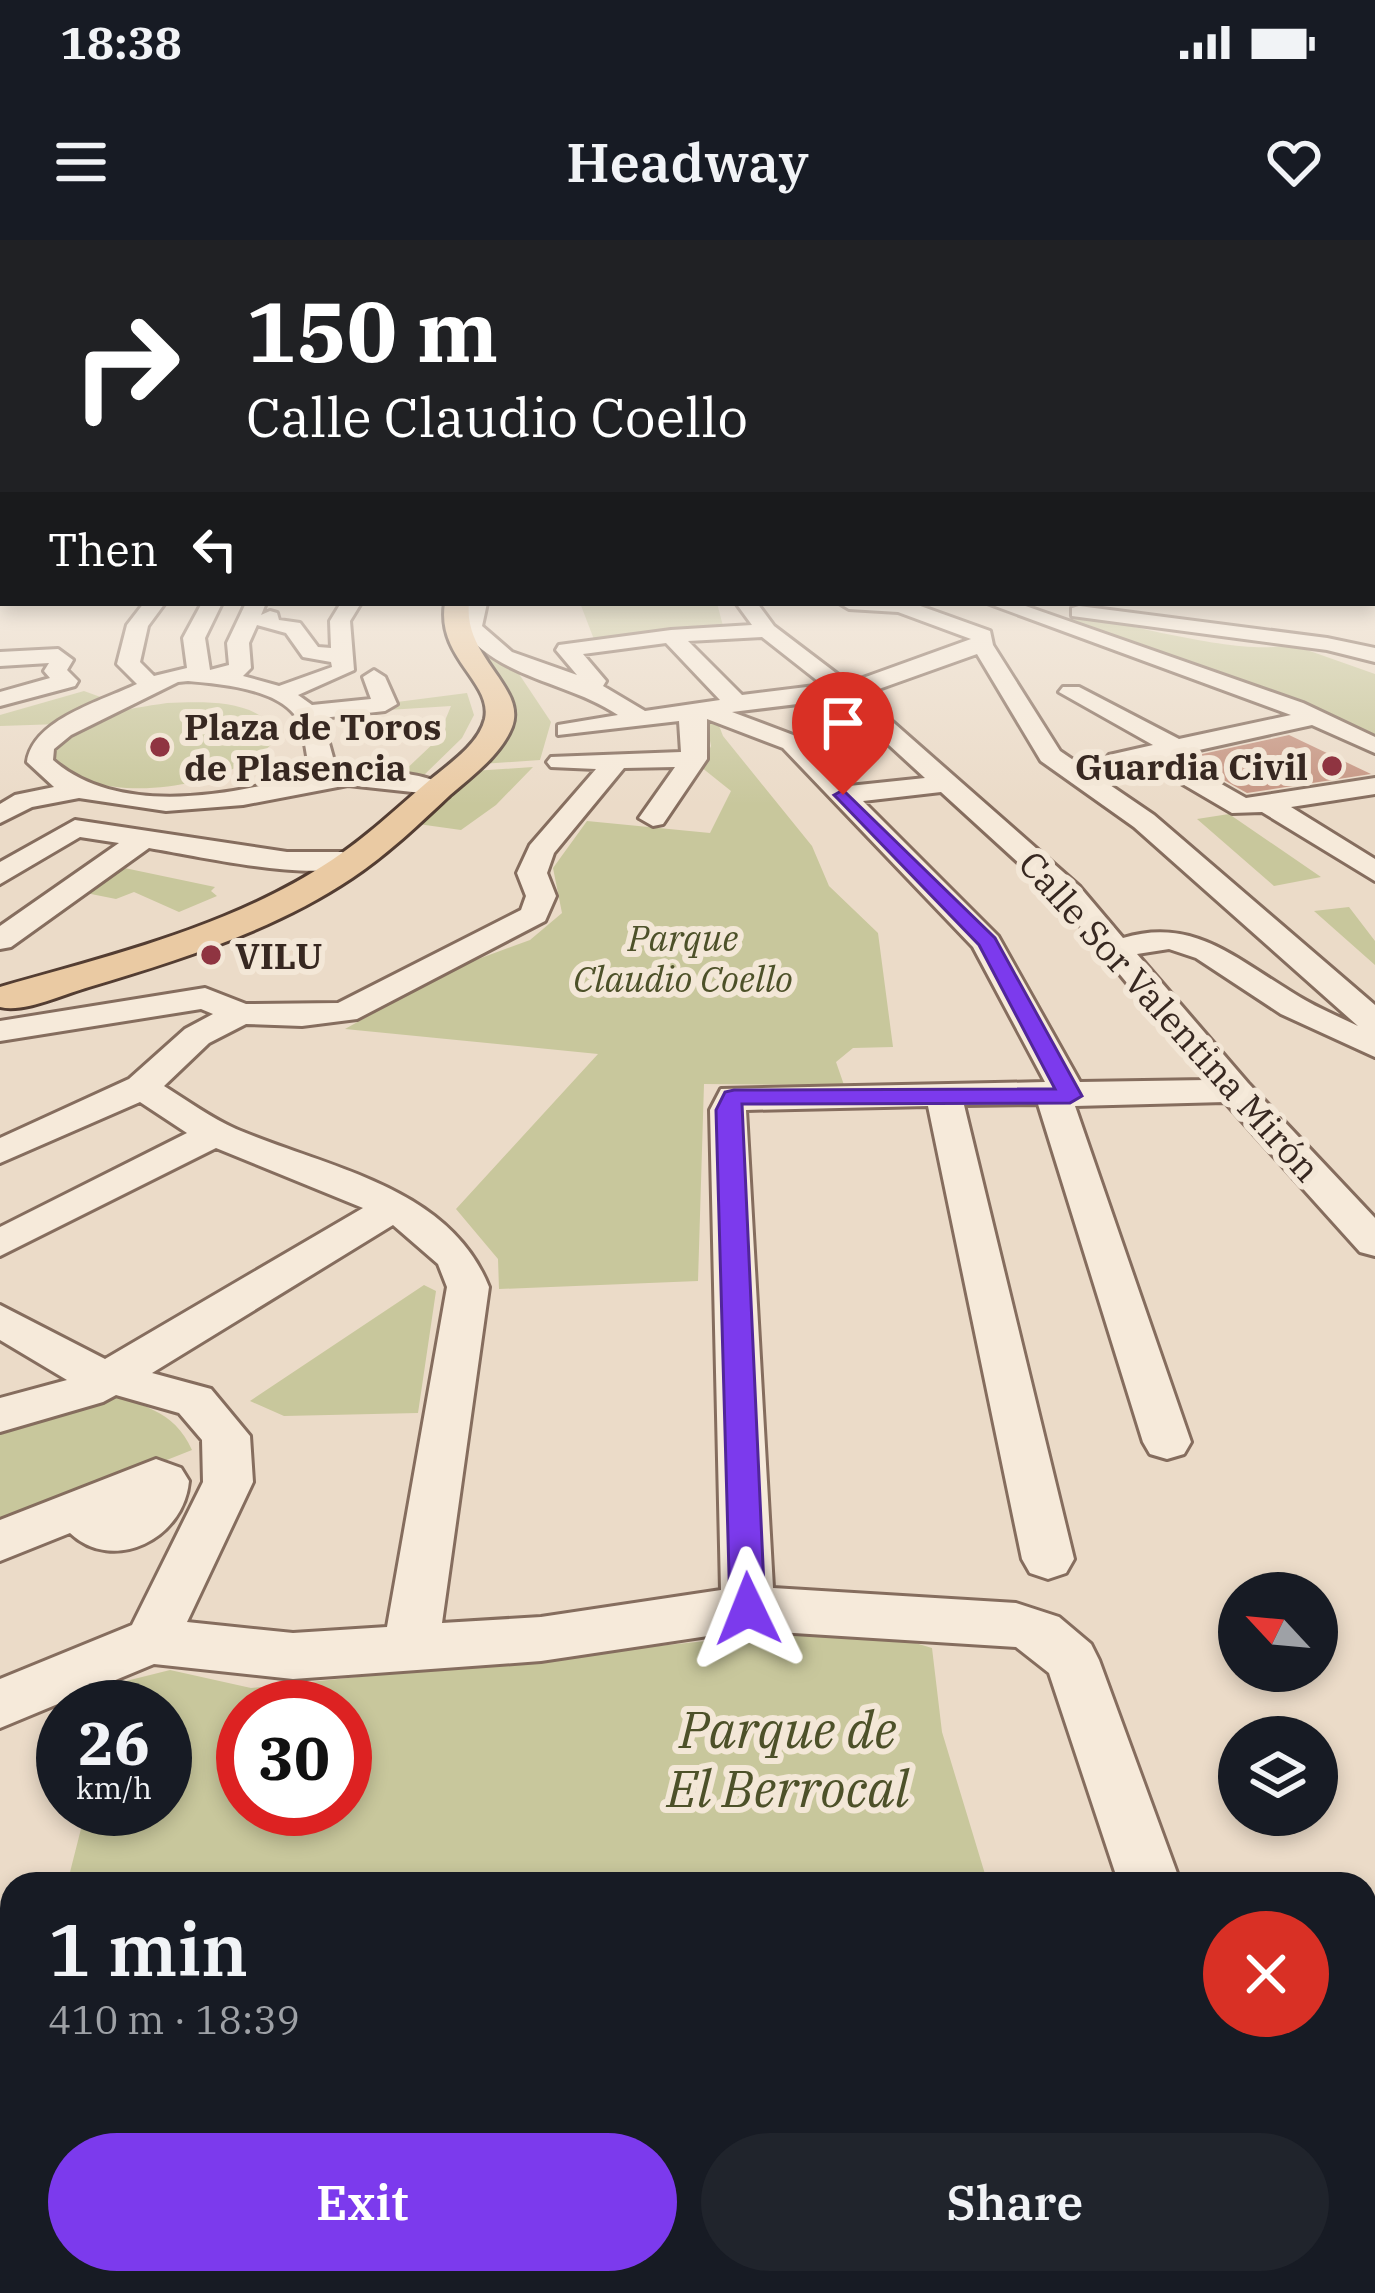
<!DOCTYPE html>
<meta charset="utf-8">
<style>
body{margin:0;font-family:"IBM Plex Serif",serif;background:#20242c;color:#f1f3f6;height:100vh;display:flex;flex-direction:column;font-size:45px;white-space:nowrap}
*{box-sizing:border-box;margin:0}
p{font-size:39px;color:#9ea1a6}
.icon{flex:none;width:66px;height:66px;fill:none;stroke:currentColor;stroke-width:2;stroke-linecap:round;stroke-linejoin:round}
.map{position:relative;flex:1;overflow:hidden}
.details{position:absolute;left:0px;top:1632px;width:1377px;height:423px;display:flex;flex-direction:column;background:#171b24;border-radius:36px 36px 0 0;box-shadow:0 6px 18px #0003}
.details>*{flex:none}
.top-card{position:absolute;left:0px;top:0px;width:1377px;height:366px;box-shadow:0 6px 18px #0003;background:#202124;color:#fff;overflow:hidden}
.needle{width:78px;rotate:296deg}
.controls{position:absolute;left:1218px;top:1332px;display:grid;gap:24px}
.controls a{display:grid;place-items:center;width:120px;height:120px;border-radius:50%;background:#171b24;box-shadow:0 6px 18px #0003;font-size:60px}
.speed{position:absolute;left:36px;top:1440px;display:flex;gap:24px;font-size:60px;font-weight:700;text-align:center}
.speed>*{display:grid;place-content:center;width:156px;height:156px;border-radius:50%;background:#171b24;box-shadow:0 6px 18px #0003;line-height:1}
.speed small{font-size:30px;font-weight:400}
.speed .limit{border:18px solid #d22;background:#fff;color:#111}
.pin{position:absolute;display:grid;place-items:center;width:102px;height:102px;color:#fff;margin:-123px -51px;border-radius:50% 50% 50% 0;rotate:-45deg;box-shadow:0 0 12px #0007}
.pin .icon{rotate:45deg}
.me{position:absolute;width:132px;margin:-66px;rotate:358deg;stroke-linejoin:round;filter:drop-shadow(0 0 9px #0008)}
.turn{display:flex;align-items:center;gap:42px;height:252px;padding:0 48px;font-size:54px}
.turn .icon{width:156px;height:156px;stroke-width:2.5}
.turn b{display:block;font-size:84px;line-height:102px}
.then{display:flex;align-items:center;height:114px;padding:0 48px;background:#0003;gap:24px;font-size:45px}
.round{display:grid;place-items:center;flex:none;width:126px;height:126px;border-radius:63px;background:#20242c}
.overview{display:flex;align-items:center;justify-content:space-between;height:204px;padding:0 48px}
h1{font-size:72px;font-weight:600;line-height:90px}
.cta{display:flex;gap:24px;margin-top:auto;padding:24px 48px}
.cta a{flex:1;height:138px;border-radius:72px;background:#7c3aed;color:#fff;font-size:48px;font-weight:600;line-height:138px;text-align:center}
.cta a+a{background:#20242c;color:#f1f3f6}
.status{display:flex;justify-content:space-between;align-items:center;height:84px;padding:0 60px;background:#171b24;direction:ltr}
.status svg{height:33px;fill:currentColor}
header{display:flex;justify-content:space-between;align-items:center;height:156px;padding:0 48px;background:#171b24;font-size:54px;font-weight:600}
.map>svg:first-child{display:block}
</style>
<div class="status"><b>18:38</b><svg viewBox="0 0 49 12"><path d="M0 12V9h3v3zM5 12V6h3v6zM10 12V3h3v9zM15 12V0h3v12zM26 1h20v11H26zM47 4h2v5h-2z"/></svg></div>
<header><svg class="icon" aria-label="menu" viewBox="0 0 24 24"><path d="M4 6h16M4 12h16M4 18h16"/></svg>Headway<svg class="icon" aria-label="heart" viewBox="0 0 24 24"><path d="M12 20l-8-8c-3-5 5-10 8-4 3-6 11-1 8 4z"/></svg></header>
<div class="map">
<svg width="1375" height="2053" viewBox="0 0 1375 2053">
<rect width="100%" height="100%" fill="#ebdbc8"/>
<!-- green -->
<path fill="#c8c79c" fill-rule="evenodd" d="M580,363H717L723,386L595,402Z
M467,375L517,431L551,482L540,520L481,524L513,472L511,459L465,398Z
M1080,375C1127,384 1250,418 1290,404L1375,434V502L1325,477L1069,381Z
M84,451L106,459L60,484L0,486V475Z
M467,453L474,475L462,498L422,537L400,535L437,500L451,466L388,470L397,462Z
M167,463C202,462 254,458 276,491L273,503C224,550 107,566 52,524L49,511C73,476 127,469 167,463Z
M706,480L718,483L723,496L812,606L829,646L878,693L893,807L853,808L836,822L844,845L704,844L698,1041L499,1049L498,1019L456,969L598,814L345,789L454,728L530,700L562,673L553,628L587,581L710,593L731,551L701,527L711,506Z
M533,527L496,565L461,590L418,584L473,531Z
M1229,574L1321,637L1274,646L1197,579Z
M115,626L215,647L211,651L217,656L179,672L134,652L116,659L76,651Z
M1349,667L1375,701V725L1314,671Z
M424,1045L436,1051L418,1173L284,1176L250,1161Z
M98,1152C139,1164 174,1169 192,1210L0,1286V1161Z
M823,1389L892,1396L932,1408L942,1492L988,1644H67L86,1569H165V1467H112L118,1443L170,1430L251,1448ZM243,1467H345V1569H243Z
M12,1859V2043H1074L1076,2053H0V1905Z"/>
<!-- building -->
<path fill="#c59481" d="M1289,495L1371,534L1247,553L1184,518Z"/>
<g fill="none" stroke-linecap="round" stroke-linejoin="round">
<defs>
<path id="minor" d="M1374,278H1375V288H1374Z
M0,318H3V330H0Z
M144,363H165L148,386L140,422L154,436L187,428L183,398L202,363H222L205,398L210,430L229,425L227,403L246,363H266L261,375L270,371L277,373L279,380L300,383L318,407L331,408L330,381L341,363H361L350,381L354,430L298,455L312,465L371,459L363,437L374,430L385,437L397,464L385,471L322,478L334,521L326,532C352,529 426,530 444,546L431,554L348,545L243,565L166,571L79,558L32,567L0,583V564L15,555L54,547L27,522C33,479 102,461 137,444L117,424L127,385ZM257,385L286,393L303,417L331,422L332,427L279,446L243,436L251,428L249,403ZM188,441C220,444 274,448 295,475C304,487 305,507 308,521L297,537C222,557 116,575 53,520L54,509L71,495L178,442Z
M467,363H487L482,386L512,412L577,435L556,410L559,405L671,390L752,385L736,363H757L774,386L849,443L971,399L898,372L849,369L839,363H912L990,391L993,405L1060,511L1154,575L1375,765V817L1281,774L1196,718L1169,709L1137,714L1248,843L1375,978V1016L1360,1012L1225,862L1075,866L1191,1202L1184,1214L1167,1219L1150,1214L1143,1202L1038,864L964,865L1074,1319L1066,1333L1048,1339L1030,1333L1022,1319L928,866L746,870L773,1348L1016,1363L1059,1377L1091,1404L1099,1420L1181,1644H1119L1049,1433L1016,1407L748,1390L541,1421L293,1439L154,1424L0,1488V1439L132,1385L203,1242L202,1200L179,1173L116,1155L103,1162L0,1192V1158L67,1140L0,1100V1065L105,1119L363,968L216,908L0,1016V987L187,893L140,862L0,923V898L129,839L185,789L213,774L201,769L0,801V781L205,748L246,764L338,763L521,670L526,656L517,633L530,605L596,529L551,527L547,522L551,517L681,512L679,481L558,495V485L618,475C567,441 497,439 460,386ZM762,397L823,445L742,455L688,401ZM666,403L720,460L645,471L603,446L606,441L583,414ZM977,414L1041,521L1134,587L1358,786C1335,775 1311,765 1290,751C1234,717 1192,677 1123,698L1079,646L862,455ZM839,459L925,538L849,546L801,498L732,472ZM707,479L783,508L973,707L1045,842L721,849L710,870L721,1350L541,1377L442,1383L489,1047C449,946 327,928 236,889C211,878 188,861 164,846L209,803L246,784L302,786L357,779L545,681L556,656L547,633L554,613L624,528L675,527L639,578L653,586L663,584L707,519ZM941,552L1057,658L1207,840L1080,842L998,696L863,561ZM393,985L438,1024L447,1047L387,1387L293,1393L187,1382L253,1242L250,1196L211,1149L152,1133Z
M987,363H1017L1303,463L1375,497V513L1312,485L1172,516L1246,558L1375,538V554L1291,567L1375,619V641L1262,572L1232,573L1145,522L1109,525L1105,520L1109,515L1153,505L1059,452L1063,447H1079L1179,499L1291,475Z
M1079,366L1327,398L1375,408V422L1327,410L1072,376V368Z
M58,409L73,420L67,430L78,441L75,446L0,466V452L50,438L44,431L49,423L0,426V412Z
M75,580L287,612H342L356,621C331,647 188,614 149,608L11,707L0,709V686L119,603L80,597L0,644V622Z
M156,1219L181,1228L189,1241C184,1299 113,1334 70,1293L0,1321V1280Z"/>
<path id="major" d="M1374,338H1375V352H1374Z
M445,363H469C463,418 527,447 512,487C501,515 472,536 450,555C419,584 388,614 352,638C273,691 179,720 89,747C64,754 25,773 0,767V747C113,715 233,686 332,620C365,598 394,571 424,545C444,527 478,507 485,479C493,442 436,418 445,363Z"/>
</defs>
<!-- minor casing -->
<use href="#minor" stroke="#856d5e" stroke-width="6"/>
<!-- major casing -->
<use href="#major" stroke="#533d32" stroke-width="6"/>
<!-- minor -->
<use href="#minor" fill="#f6eada" fill-rule="evenodd"/>
<!-- major -->
<use href="#major" fill="#eacaa3" fill-rule="evenodd"/>
</g>
<!-- sky -->
<linearGradient id="sky" x2="0" y2="1"><stop stop-color="#8eb8d4"/><stop offset="0.49" stop-color="#f6efe6"/><stop offset="1" stop-color="#f6efe6" stop-opacity="0"/></linearGradient>
<rect width="1375" height="565" fill="url(#sky)"/>
<!-- route -->
<path fill="#7c3aed" stroke="#51269a" stroke-width="3" d="M843,550L995,698L1082,856L1070,863L742,864L765,1369L760,1379L748,1383L735,1379L730,1369L716,870L725,852L734,850L1055,849L979,705L837,558L834,555Z"/>
<!-- markers -->
<g fill="#8f3441" stroke="#f3e7d7" stroke-width="4.5">
<circle cx="160" cy="507" r="12"/>
<circle cx="1332" cy="526" r="12"/>
<circle cx="211" cy="715" r="12"/>
</g>
<g text-anchor="middle" dominant-baseline="central" stroke-width="12" stroke-linejoin="round" paint-order="stroke">
<!-- far-poi labels -->
<g font-size="36" font-weight="bold" fill="#372821" stroke="#f3e7d7" text-anchor="start">
<text x="184" y="486">Plaza de Toros<tspan x="184" dy="41">de Plasencia</tspan></text>
<text x="1308" y="526" text-anchor="end">Guardia Civil</text>
<text x="235" y="715">VILU</text>
</g>
<!-- far-park labels -->
<g font-size="36" font-style="italic" fill="#4d5129" stroke="#f3e7d7">
<text x="683" y="697">Parque<tspan x="683" dy="41">Claudio Coello</tspan></text>
</g>
<!-- far-street labels -->
<g font-size="36" fill="#372821" stroke="#f3e7d7">
<text transform="translate(1170 776) rotate(48)">Calle Sor Valentina Mirón</text>
</g>
<!-- near-park labels -->
<g font-size="51" font-style="italic" fill="#4d5129" stroke="#f3e7d7">
<text x="788" y="1489">Parque de<tspan x="788" dy="59">El Berrocal</tspan></text>
</g>
</g>
</svg>
<div class="controls">
<a><svg class="needle" viewBox="-14 -14 28 28"><path d="M0-13l5 13h-10z" fill="#e53935"/><path d="M0 13l5-13h-10z" fill="#9ea1a6"/></svg></a>
<a><svg class="icon" aria-label="layers" viewBox="0 0 24 24"><path d="M12 4l9 5-9 5-9-5zM3 14l9 5 9-5"/></svg></a>
</div>
<div class="speed"><div>26<small>km/h</small></div><div class="limit">30</div></div>
<div class="pin" style="left:843px;top:555px;background:#d93025"><svg class="icon" aria-label="arrive" viewBox="0 0 24 24"><path d="M6 21V4h12l-3 4 3 4H6"/></svg></div>
<svg class="me" style="left:748px;top:1369px" viewBox="-20 -20 40 40"><path d="M0-17L14 15 0 8-14 15z" fill="#7c3aed" stroke="#fff" stroke-width="4"/></svg>
<div class="top-card">
<div class="turn"><svg class="icon" aria-label="right" viewBox="0 0 24 24"><path d="M7 20v-9h11M14 6l5 5-5 5"/></svg><div><b>150 m</b>Calle Claudio Coello</div></div>
<div class="then">Then<svg class="icon" aria-label="left" viewBox="0 0 24 24"><path d="M17 20v-9H6M10 6l-5 5 5 5"/></svg></div>
</div>
<section class="details">
<div class="overview"><div><h1>1 min</h1><p>410 m · 18:39</p></div><a class="round" style="background:#d93025;color:#fff"><svg class="icon" aria-label="close" viewBox="0 0 24 24"><path d="M6 6l12 12M18 6L6 18"/></svg></a></div>
<div class="cta"><a>Exit</a><a>Share</a></div>
</section>
</div>
